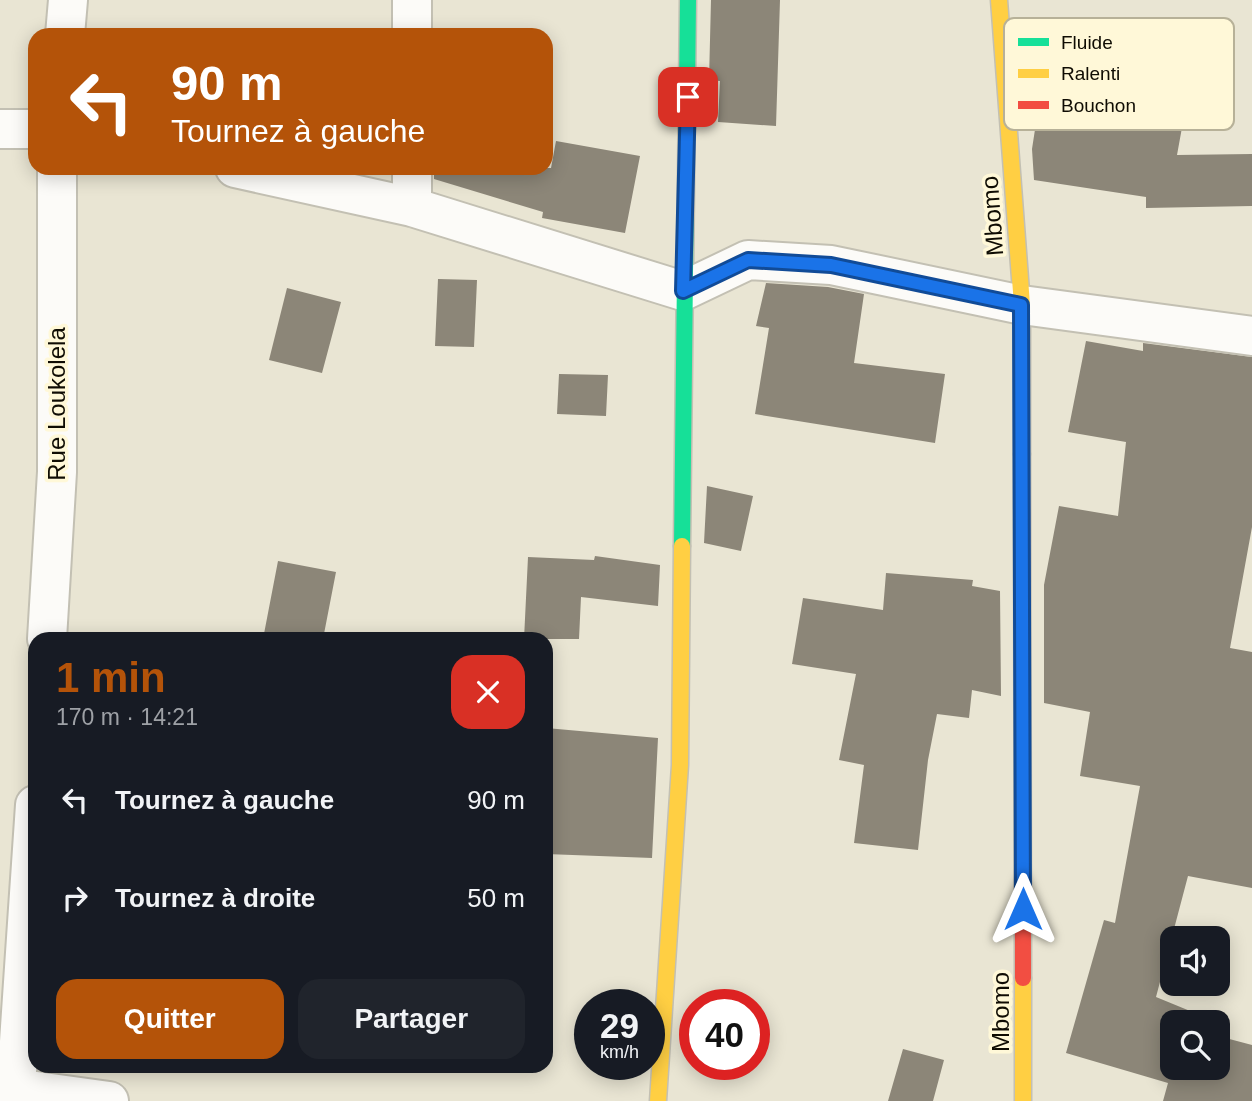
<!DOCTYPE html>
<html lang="fr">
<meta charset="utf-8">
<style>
body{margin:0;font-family:Arial,sans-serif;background:#20242c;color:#f1f3f6;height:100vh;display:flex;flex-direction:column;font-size:26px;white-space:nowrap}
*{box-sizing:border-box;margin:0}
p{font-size:23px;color:#9ea1a6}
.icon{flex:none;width:38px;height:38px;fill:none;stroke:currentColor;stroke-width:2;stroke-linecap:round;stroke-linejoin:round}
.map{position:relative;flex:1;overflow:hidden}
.side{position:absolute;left:28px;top:632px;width:525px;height:441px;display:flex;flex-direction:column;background:#171b24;border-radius:21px;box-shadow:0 4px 18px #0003}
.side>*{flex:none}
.guide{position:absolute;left:28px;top:28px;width:525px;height:147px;border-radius:21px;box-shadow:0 4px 18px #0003;background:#b45309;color:#fff;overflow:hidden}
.buttons{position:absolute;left:1160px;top:926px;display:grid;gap:14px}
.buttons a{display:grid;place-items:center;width:70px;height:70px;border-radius:14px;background:#171b24;box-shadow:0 4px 18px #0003;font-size:35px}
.speed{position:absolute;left:574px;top:989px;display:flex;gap:14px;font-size:35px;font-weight:700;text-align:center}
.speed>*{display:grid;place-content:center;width:91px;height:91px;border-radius:50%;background:#171b24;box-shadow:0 4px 18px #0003;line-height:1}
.speed small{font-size:18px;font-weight:400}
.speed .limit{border:10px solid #d22;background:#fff;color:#111}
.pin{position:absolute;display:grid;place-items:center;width:60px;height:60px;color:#fff;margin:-30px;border-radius:14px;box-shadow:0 4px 10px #0006}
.me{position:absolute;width:77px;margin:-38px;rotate:0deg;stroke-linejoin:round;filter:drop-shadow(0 0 5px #0008)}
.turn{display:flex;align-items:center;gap:24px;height:147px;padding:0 28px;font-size:32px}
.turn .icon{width:91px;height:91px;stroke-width:2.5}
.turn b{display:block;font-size:49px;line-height:60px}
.round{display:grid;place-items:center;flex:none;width:74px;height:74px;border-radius:21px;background:#20242c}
.overview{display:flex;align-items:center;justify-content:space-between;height:119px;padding:0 28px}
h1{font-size:42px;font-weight:800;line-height:52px;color:#b45309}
.button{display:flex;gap:14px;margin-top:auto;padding:14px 28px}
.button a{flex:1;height:80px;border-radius:21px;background:#b45309;color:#fff;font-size:28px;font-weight:800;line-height:80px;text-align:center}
.button a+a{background:#20242c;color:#f1f3f6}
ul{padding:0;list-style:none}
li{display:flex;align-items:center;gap:21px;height:98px;padding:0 28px}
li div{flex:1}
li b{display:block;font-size:26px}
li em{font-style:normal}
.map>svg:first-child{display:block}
</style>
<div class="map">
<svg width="1252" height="1101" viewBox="0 0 1252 1101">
<rect width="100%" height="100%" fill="#e9e5d3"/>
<!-- building -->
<path fill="#8c8678" d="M711,0H780L776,126L718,122L720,81L709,80Z
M1053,86L1149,93L1187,100L1177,155L1252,154V206L1146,208V197L1034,180L1032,149L1036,123L1049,125Z
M556,141L640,156L625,233L542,218L543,212L434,179V168H551Z
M438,279L477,280L474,347L435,346Z
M766,283L828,287L864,294L854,363L945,374L935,443L755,414L769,328L756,326Z
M287,288L341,302L322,373L269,360Z
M1086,341L1143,351V343L1252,357V527L1230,648L1252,652V888L1188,876L1156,997L1212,1020L1172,1022V1068H1218V1036L1252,1045V1101H1163L1168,1083L1066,1053L1104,920L1115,923L1140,786L1080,776L1090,712L1044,703V585L1059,506L1118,516L1126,442L1068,432Z
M559,374L608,375L606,416L557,414Z
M707,486L753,496L741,551L704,543Z
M595,556L660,565L658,606L581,597L579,639H524L528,557L594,560Z
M278,561L336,572L323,639H263Z
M886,573L973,580L972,586L1000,591L1001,696L972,690L969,718L937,714L928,760L918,850L854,843L864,765L839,760L856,674L792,664L803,598L883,610Z
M546,728L658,738L652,858L546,854Z
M903,1049L944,1060L933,1101H888Z"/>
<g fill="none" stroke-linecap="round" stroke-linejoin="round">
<defs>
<path id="street" d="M412,0V35
M65,35L68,0
M0,129H35
M235,168L412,207L683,291L748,260L831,265L1022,305L1252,336
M412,168V207
M47,639L57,472V168
M0,1086L109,1101
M15,1101L35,805"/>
<path id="fast" d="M682,546L688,0"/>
<path id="slow" d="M999,0L1022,305V454
M1023,978V1101
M658,1101L680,765L682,546"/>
<path id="jam" d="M1022,454L1023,978"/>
</defs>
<!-- street casing -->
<use href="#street" stroke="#c3c0b3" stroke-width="42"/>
<!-- fast casing -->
<use href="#fast" stroke="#c3c0b3" stroke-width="19"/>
<!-- slow casing -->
<use href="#slow" stroke="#c3c0b3" stroke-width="19"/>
<!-- jam casing -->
<use href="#jam" stroke="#c3c0b3" stroke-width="19"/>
<!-- street -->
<use href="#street" stroke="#fcfbf8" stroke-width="38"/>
<!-- fast -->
<use href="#fast" stroke="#16e098" stroke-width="16"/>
<!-- slow -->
<use href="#slow" stroke="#ffcf43" stroke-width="16"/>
<!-- jam -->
<use href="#jam" stroke="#f24e42" stroke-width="16"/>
</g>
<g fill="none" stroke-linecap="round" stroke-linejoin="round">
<defs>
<path id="route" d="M688,97L683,291L748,260L831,265L1021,305L1023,909"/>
</defs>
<!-- route casing -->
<use href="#route" stroke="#114b97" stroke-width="18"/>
<!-- route -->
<use href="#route" stroke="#1a73e8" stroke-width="12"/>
</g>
<g text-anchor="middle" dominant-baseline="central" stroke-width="7" stroke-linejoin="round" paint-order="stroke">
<!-- street labels -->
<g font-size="24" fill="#0f0c03" stroke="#fff8d8">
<text transform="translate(992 216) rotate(-94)">Mbomo</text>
<text transform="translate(56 404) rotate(-90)">Rue Loukolela</text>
<text transform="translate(1000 1012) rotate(-90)">Mbomo</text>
</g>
</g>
<!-- legend -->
<rect x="1004" y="18" width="230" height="112" rx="10" fill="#fff8d8" stroke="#b7b198" stroke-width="2"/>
<rect x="1018" y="38" width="31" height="8" fill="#16e098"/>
<rect x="1018" y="69" width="31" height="9" fill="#ffcf43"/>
<rect x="1018" y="101" width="31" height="8" fill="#f24e42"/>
<g font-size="19" fill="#0f0c03">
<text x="1061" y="49">Fluide</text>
<text x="1061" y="80">Ralenti</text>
<text x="1061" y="112">Bouchon</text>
</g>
</svg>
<div class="buttons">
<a><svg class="icon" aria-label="sound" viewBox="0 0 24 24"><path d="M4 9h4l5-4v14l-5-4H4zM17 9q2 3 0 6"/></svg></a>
<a><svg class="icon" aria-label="search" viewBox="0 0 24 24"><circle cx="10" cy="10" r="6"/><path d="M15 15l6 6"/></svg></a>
</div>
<div class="speed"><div>29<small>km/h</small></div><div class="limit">40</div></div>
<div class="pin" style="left:688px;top:97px;background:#d93025"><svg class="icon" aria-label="arrive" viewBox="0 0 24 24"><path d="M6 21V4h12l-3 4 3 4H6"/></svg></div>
<svg class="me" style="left:1023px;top:909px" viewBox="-20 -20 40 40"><path d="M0-17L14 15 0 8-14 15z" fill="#1a73e8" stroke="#fff" stroke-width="4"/></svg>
<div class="guide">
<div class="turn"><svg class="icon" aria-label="left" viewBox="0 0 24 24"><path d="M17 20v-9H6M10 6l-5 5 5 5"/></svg><div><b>90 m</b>Tournez à gauche</div></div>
</div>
<section class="side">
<div class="overview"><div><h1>1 min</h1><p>170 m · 14:21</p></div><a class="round" style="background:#d93025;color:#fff"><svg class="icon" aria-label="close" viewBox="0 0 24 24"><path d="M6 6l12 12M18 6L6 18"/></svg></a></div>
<ul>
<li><svg class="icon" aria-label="left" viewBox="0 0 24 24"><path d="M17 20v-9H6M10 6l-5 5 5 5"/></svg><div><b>Tournez à gauche</b></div><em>90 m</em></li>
<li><svg class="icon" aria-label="right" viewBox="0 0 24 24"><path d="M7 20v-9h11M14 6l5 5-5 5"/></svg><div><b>Tournez à droite</b></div><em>50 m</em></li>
</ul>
<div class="button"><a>Quitter</a><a>Partager</a></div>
</section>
</div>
